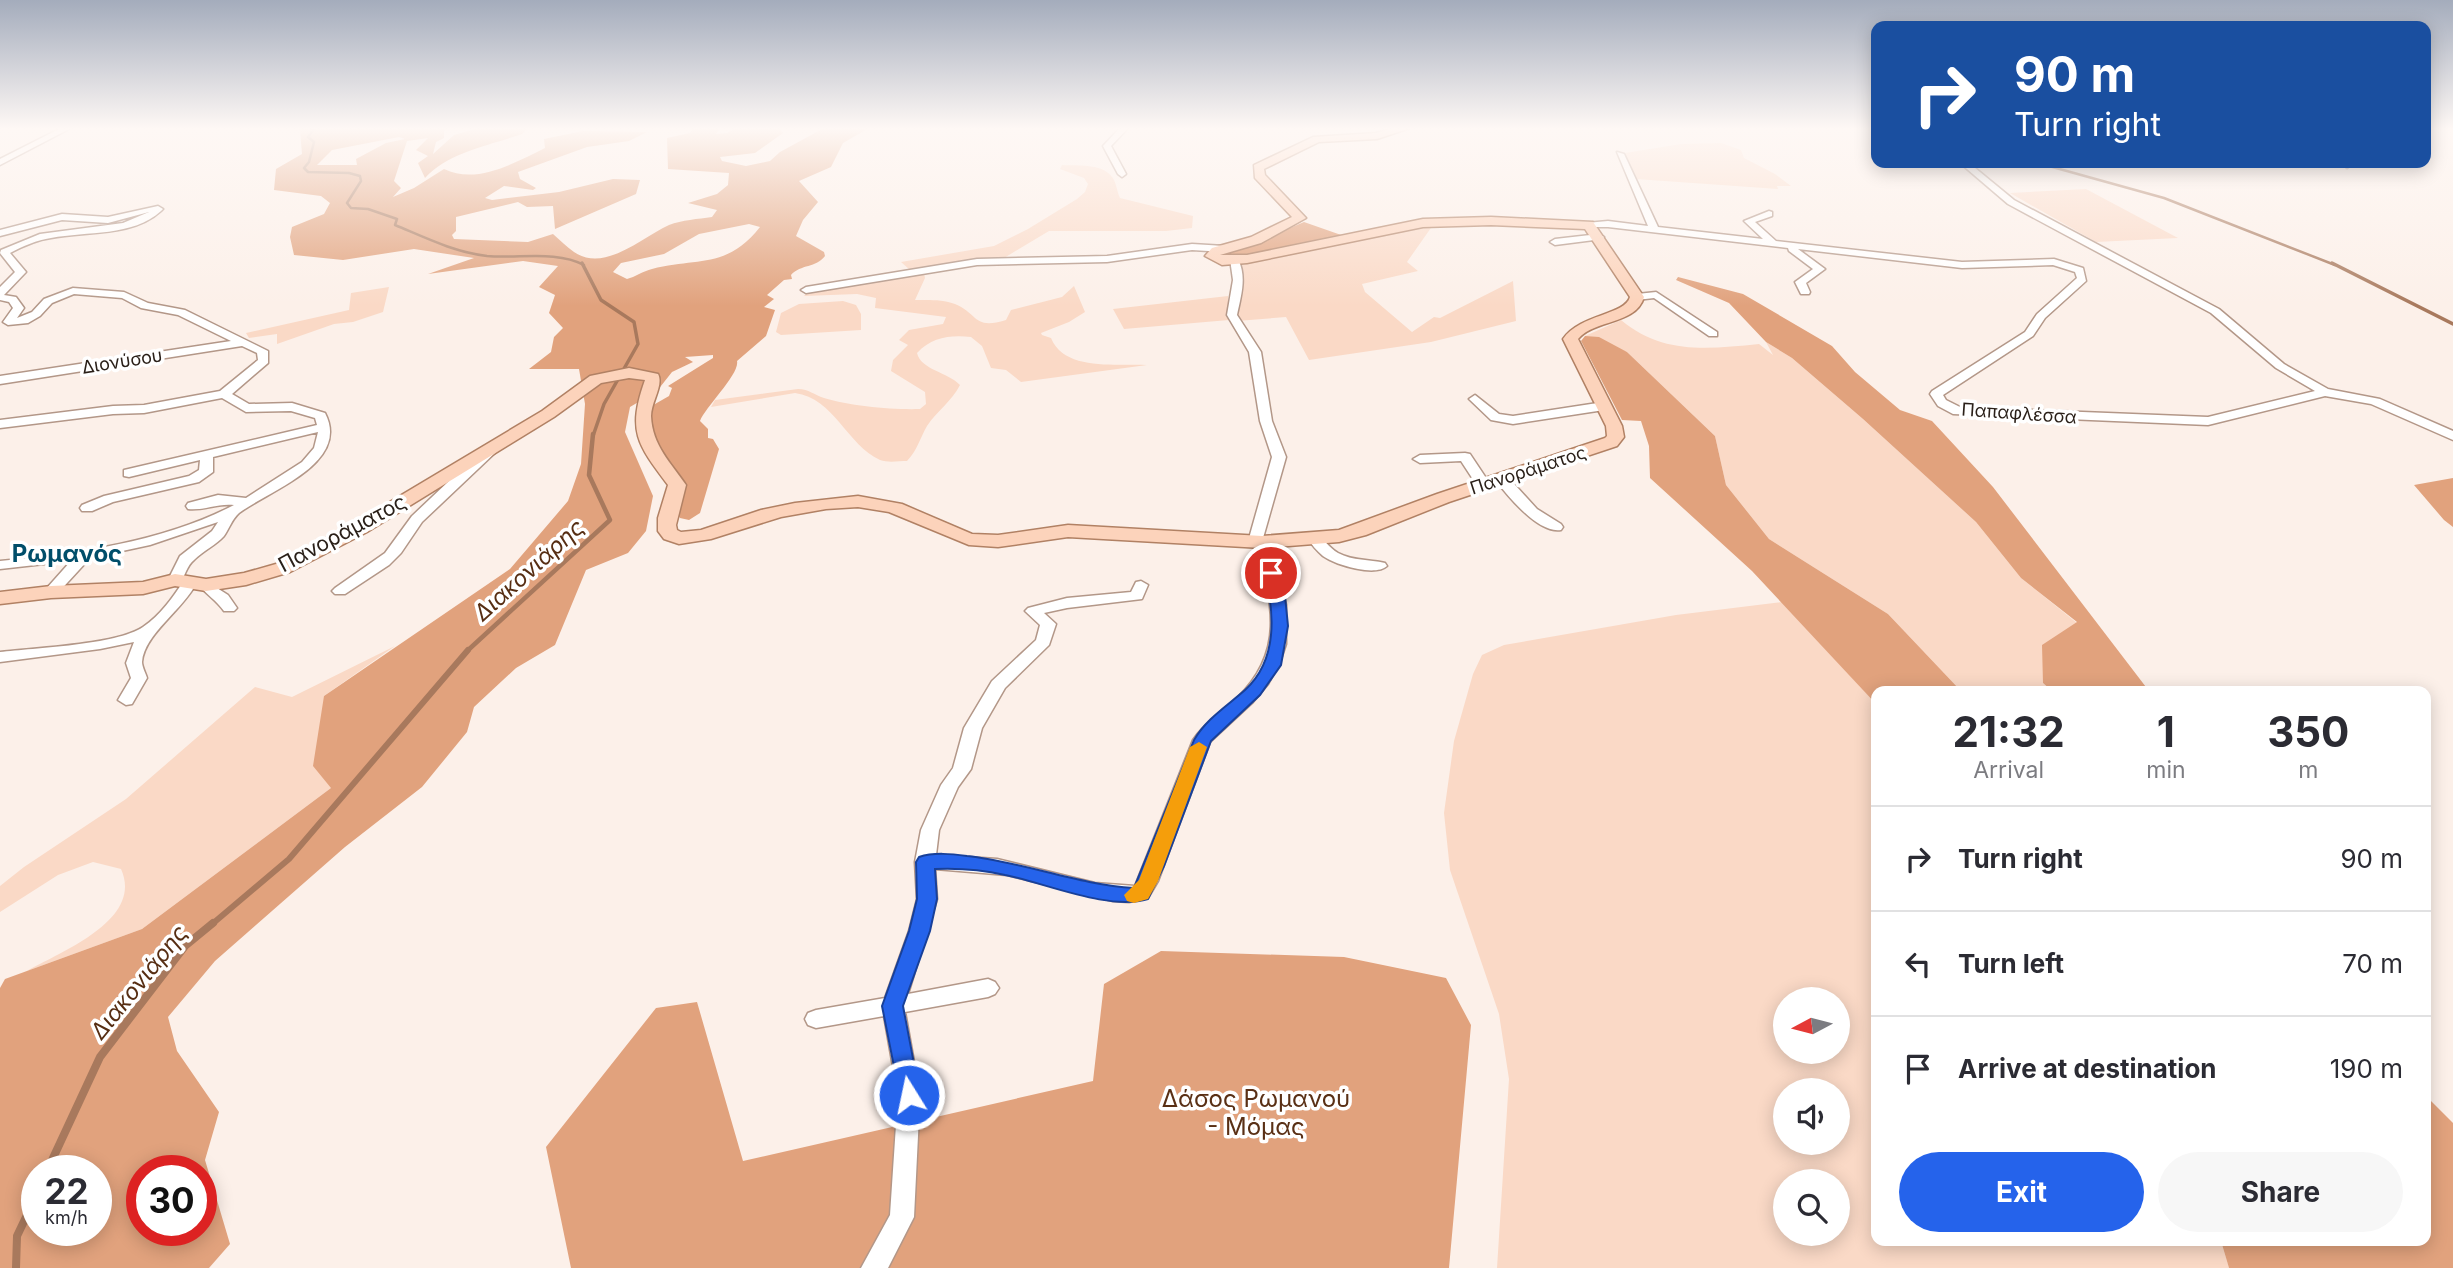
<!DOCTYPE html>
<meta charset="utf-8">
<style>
body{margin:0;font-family:Inter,sans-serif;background:#f7f7f7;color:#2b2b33;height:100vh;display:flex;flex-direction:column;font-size:26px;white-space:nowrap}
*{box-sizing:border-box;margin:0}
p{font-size:23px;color:#7c7c81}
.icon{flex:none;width:38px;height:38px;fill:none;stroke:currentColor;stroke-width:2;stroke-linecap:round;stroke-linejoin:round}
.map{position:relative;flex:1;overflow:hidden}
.details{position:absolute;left:1871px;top:686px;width:560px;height:560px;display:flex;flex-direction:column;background:#fff;border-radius:14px;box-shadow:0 4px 18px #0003}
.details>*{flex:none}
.hud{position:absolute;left:1871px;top:21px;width:560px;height:147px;border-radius:14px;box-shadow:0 4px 18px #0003;background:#1a4fa0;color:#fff;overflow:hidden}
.needle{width:46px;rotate:263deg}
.tools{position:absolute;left:1773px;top:987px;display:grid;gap:14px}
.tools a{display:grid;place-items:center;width:77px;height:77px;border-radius:50%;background:#fff;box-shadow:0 4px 18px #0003;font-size:35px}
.speed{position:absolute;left:21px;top:1155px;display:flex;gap:14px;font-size:35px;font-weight:700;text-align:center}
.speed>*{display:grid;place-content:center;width:91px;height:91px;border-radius:50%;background:#fff;box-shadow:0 4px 18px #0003;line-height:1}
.speed small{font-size:18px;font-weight:400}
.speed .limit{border:10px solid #d22;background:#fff;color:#111}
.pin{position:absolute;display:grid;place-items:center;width:60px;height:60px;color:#fff;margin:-30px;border:4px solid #fff;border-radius:50%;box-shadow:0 2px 7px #0007}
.me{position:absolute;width:77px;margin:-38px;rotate:350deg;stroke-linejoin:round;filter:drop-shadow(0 0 5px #0008)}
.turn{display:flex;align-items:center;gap:24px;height:147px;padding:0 28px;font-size:32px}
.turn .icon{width:91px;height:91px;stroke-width:2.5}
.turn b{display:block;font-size:49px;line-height:60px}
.eta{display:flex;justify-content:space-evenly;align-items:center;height:119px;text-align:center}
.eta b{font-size:42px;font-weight:700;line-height:49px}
.action{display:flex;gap:14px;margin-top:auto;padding:14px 28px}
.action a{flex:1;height:80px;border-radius:42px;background:#2563eb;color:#fff;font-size:28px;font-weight:700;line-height:80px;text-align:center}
.action a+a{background:#f7f7f7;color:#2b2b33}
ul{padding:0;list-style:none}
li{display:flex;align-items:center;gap:21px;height:105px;padding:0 28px;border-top:2px solid #e1e1e2}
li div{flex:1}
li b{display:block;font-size:26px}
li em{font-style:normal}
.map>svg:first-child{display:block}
</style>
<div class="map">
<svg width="2453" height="1268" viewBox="0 0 2453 1268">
<rect width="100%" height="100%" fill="#fcf0e9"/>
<!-- green -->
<path fill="#fad9c6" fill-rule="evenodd" d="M1721,143L1741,150L1744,158L1775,174L1791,186H1777L1778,189L1636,179L1625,153L1681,144Z
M1062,165C1077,166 1102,163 1112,177C1116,181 1117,192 1120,198L1193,216L1192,228L1166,231H1049L1004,258L910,270L901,262L994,246L1028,229L1077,199L1085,192L1088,184L1084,178L1060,169Z
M2086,189L2178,238L2096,242L2010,193Z
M1433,225L1407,262L1418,271L1362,284L1365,292L1412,332L1434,317L1440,318L1513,281L1516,321L1431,342L1309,360L1286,317L1237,321L1242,265L1314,248Z
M924,273L925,278L915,300C927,300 943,299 955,304C979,314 973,330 1006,320L1011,310L1062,297L1074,286L1085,312L1069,322L1041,333L1042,335L1051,338C1065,372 1117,363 1147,365L1021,382L1006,370L991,368L982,346L971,337C950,335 932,337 917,353C921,370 948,372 960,385C952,401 937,411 927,426C920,438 917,451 907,461C899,461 888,463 880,460C847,445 834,398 795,393L711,407L715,400L798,389C809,389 814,395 824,398C850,406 893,410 920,409L926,404L925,392L891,371L893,360L908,345L899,340L909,330L943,324L946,317L875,308L876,298L857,294L804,296L808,292Z
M389,287L383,312L353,322L334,324L277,344V334L249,338L246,333L349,310L351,293Z
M1228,296L1229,320L1124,329L1113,309Z
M843,301L856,305L861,314V330L781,335L776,332L781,313L799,304Z
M1621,320C1663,355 1708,349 1759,344L1773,355L1766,342L1792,358L1863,419L1976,522L2021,578L2077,623L2043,683L2052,691H1961L1888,614L1769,539L1726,485L1715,436L1627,352L1585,336Z
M1782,602L1876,704V1241H2221L2229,1268H1497L1509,1079L1499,1014L1450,870L1444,813L1454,741L1473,674L1482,655L1504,645L1676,615ZM1785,999H1838V1052H1785ZM1785,1090H1838V1143H1785ZM1785,1181H1838V1234H1785Z
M395,646L324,696L331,788L142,929L27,971C62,951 144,920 121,869L93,862L58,875L0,912V886L24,867L126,799L255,687L292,697Z"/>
<!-- forest -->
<path fill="#e1a27d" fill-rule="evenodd" d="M294,128H449L444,131V138L436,142L433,154L454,135L478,128H528L522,134C491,145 448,152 425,178L418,163L428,156L416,150L428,138L407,141L394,181L401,188L393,197L414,188L444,169C477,185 514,163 545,148L544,139L583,131L647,132L629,141L587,147L518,172L520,179L536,188L533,190L504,186L485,198L492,200L559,192L613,179L640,180L636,194L555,229L553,206L527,207L518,202L456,217V231L452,235L454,239L528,242L553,234C560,240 567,247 574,252C605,273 642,237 669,225C682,220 698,219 712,217L717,210L688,203L717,194L728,185L729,173L668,169L667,138L690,133L693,128H720L716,134L727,133L736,128L779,129L783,133L755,153L720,157L722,161L746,166L770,161L780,152L824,128H869L843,143L831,167L799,181L818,202L803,220L796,236L824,252L825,256C816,268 801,264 791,275L792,279L784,280L767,295L774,299L764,307L775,310L766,336L737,361C740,374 705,407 700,421L708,429V438L713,439L719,449L700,513L689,520L680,518L677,513L685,493L653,445L648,408L669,396L672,388L668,386L713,358V355L685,357L693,362L672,372L657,391L630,407L625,432L653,496L646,531L628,553L586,570L555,645L516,668L474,707L467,732L422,787L345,847L215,961L168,1017L177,1051L219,1112L205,1160L230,1244L209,1268H0V988L5,979L142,929L331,788L313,766L324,696L510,569L568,501L581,464L585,404L579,369H529L551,352L554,337L563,328L549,313L555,295L539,287L558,266L523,261L428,274L474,258L414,249L343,260L294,255L290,237L292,227L324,214L330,203L321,196L274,190L276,169L302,154L300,130ZM399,137L405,139L386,143L356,159L357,165H317L332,150ZM749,224L760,227C726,270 697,257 652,269C643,271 635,277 627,279L613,272L621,263L664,254L699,234ZM37,1171H96V1230H37ZM142,1171H201V1230H142Z
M1304,222L1344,236L1256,255L1218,258L1221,252L1264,239Z
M1678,277L1743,294L1832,346L1855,372L1900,410L1932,421L1993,487L2149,691H2052L2043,683L2042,645L2077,622L2021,578L1976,522L1863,419L1792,358L1766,342L1729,303L1676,280Z
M1585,336L1599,337L1627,352L1715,436L1726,485L1769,539L1888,614L1961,691H1876V704L1752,571L1650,478L1649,446L1641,421L1622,420L1581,341Z
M2453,478V527L2444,520L2414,485Z
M1161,951L1344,957L1446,978L1471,1025L1449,1268H571L546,1147L656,1008L697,1002L743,1161L1093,1081L1104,984Z
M2426,1096L2453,1123V1268H2229L2221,1241H2426Z"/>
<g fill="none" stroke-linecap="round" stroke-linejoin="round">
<!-- stream-far4 -->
<path stroke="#a8795d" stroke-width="2.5" d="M311,128L314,129L308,137L314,142L309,162L304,168L308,172L349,173L360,176L361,181L347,203L351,208L368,209L397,219L395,225C426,238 454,252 487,256C518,259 556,250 584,265
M2038,163L2164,198L2335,265"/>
<!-- stream-far3 -->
<path stroke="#a8795d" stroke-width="3.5" d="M582,263L601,300L634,322L638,344L604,404L593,436
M2332,263L2453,324"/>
<!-- stream-far2 -->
<path stroke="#a8795d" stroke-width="4.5" d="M466,652L610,520L589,475L593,434"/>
<!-- stream-far1 -->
<path stroke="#a8795d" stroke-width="6" d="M211,925L289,859L468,650"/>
<!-- stream -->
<path stroke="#a8795d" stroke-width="8" d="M47,1171L100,1057L185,946L213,923
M16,1268L17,1236L37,1194"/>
<defs>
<path id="minor" d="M61,128H71L0,165V159Z
M1120,128H1128L1111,146L1126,174L1122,177L1118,174L1103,146Z
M1617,152L1624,154L1658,227L1763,239L1744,221L1769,211L1772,212V216L1755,222L1776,241L1962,262L2054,259L2083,268L2086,281L2045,318L2033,336L1943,395L1946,400L1960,407L2208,417L2315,391L2276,368L2211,313L2008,204L1960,163H1969L2014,200L2219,309L2284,364L2328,389L2380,399L2453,431V440L2371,404L2325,396L2208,425L1953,414L1938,406L1930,394L1932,391L2025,332L2037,314L2077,278L2075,272L2053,265L1962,268L1798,249L1825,269L1806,283L1810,292L1809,294H1801L1795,282L1813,269L1789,251L1788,248L1608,227H1586V223L1608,221L1648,226Z
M2342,163H2350L2351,165L2347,168Z
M158,206L163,209L161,211C133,237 87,231 51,238C37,240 23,246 10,253L26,272L4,295L16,297L24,308L17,318L32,312L44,299L73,288L124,292L148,303L185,310L268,351V363L232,394L249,404L292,403L325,413C351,463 270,490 239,513C232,519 229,529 224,536C216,545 203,551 194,560C187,565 185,576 180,583L175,584L168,580L180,556L212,531L218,522L150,545L90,558L56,595H46L43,592L46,589L71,561L0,569V561C79,553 163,542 234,505C218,503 203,511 188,509L186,506L188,503L218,495L246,498L302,462L314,448L318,432L213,457V472L199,482L113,502L92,511H82L80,508L82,505L104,496L189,476L199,470L200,460L129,477L124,476V470L317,425L315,418L291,411L246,412L222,398L144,413L113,414L0,428V420L113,406L144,405L220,391L258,360L257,353L242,346L0,384V376L231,341L178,315L141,308L122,298L74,294L52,303L40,316L28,323L8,325L3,322L13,308L9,302L0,300V287L15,272L0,253L1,250L40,234L123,223L149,212L108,223L62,220L0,236V230L62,214L108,217Z
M1599,234L1604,237L1602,239L1555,245L1550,242L1555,239Z
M1192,244L1225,246L1230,249L1225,252L1192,250L1107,262L977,265L806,293L801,290L806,287L977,259L1107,256Z
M1230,259H1238C1247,277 1241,296 1237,315L1261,352L1272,421L1286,457L1263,538L1269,542L1286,605V644L1280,662L1268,684L1252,703L1210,742L1158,881L1148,898L1129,902L1113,901L1007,875L935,869L937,899L908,994L988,979L995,982L999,988L995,994L988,997L905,1012L920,1095L914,1217L888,1268H861L890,1215L898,1095L884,1016L816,1028L808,1025L805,1019L808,1013L816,1010L885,998L909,931L917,899L915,862L921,830L941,785L953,768L964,728L992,681L1036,640L1040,625L1025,611L1028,608L1067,598L1131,592L1136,582L1141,581L1148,585L1142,599L1067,608L1044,613L1056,624L1049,645L1005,688L982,728L971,769L958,787L939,830L936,855L997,859L1095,883L1135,886L1193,740C1204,723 1222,713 1237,698C1285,652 1273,604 1256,546L1248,542L1272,457L1260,421L1249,352L1227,315L1233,280Z
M1656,292L1717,332V336H1709L1654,298L1637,300L1632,297L1637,294Z
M1475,395L1499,414L1513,416L1604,402L1610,406L1604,410L1513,424L1491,420L1469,399Z
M492,444L497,445V451L422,522L401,553L389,565L345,594H335L332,591L335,588L385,553L412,516L487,445Z
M1465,453L1470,454L1490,484L1488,487H1478L1461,461L1420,463L1413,459L1420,455Z
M1501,474L1506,475L1537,509L1561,524L1563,527L1561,530C1538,534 1507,495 1494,478Z
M1315,535C1324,538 1329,548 1338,553C1353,561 1369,559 1385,563L1387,566C1375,577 1336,565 1323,556C1317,551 1312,545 1308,539Z
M190,578L197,582C184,609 144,634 142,662C142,667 146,674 147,678L132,704L126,705L118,700L131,678L126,663L134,642L100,649L0,662V652C34,648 116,645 143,627C161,615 173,597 185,579Z
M206,581L228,595L237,608L234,611H224C216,600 207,595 199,585Z"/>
<path id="major" d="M1393,128H1410L1377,139L1319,142L1264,169L1265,175L1306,218L1261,243L1220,255H1247L1423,219L1491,217L1593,222L1644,297C1636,325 1595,319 1578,339L1622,426L1624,437L1617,446L1449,502L1366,535L1339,542L1262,548L1068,537L998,547L969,545L889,512L858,507L826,509L781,517L711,539L679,544L664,539L658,531V518L668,485C637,444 627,431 645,380L629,378L601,383L554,417L367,532L290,572L246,585L206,591L175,586L143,594L51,598L0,604V592L51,586L143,582L175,574L206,579L244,573L276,564L353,524L542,411L590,376L629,368L658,374C664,385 651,402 651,416C652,445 671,463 686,485L676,525L677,530L681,532L701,530L761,510L795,503L858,496L902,504L972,534L998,535L1068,525L1262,536L1339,530L1437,494L1605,438L1607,436L1606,426L1563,339C1580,314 1625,315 1630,297L1585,229L1491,225L1423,227L1247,263L1222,265L1205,256L1212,248L1251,237L1292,217L1255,178L1254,165L1313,137L1376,133Z"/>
</defs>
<!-- minor casing -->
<use href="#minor" stroke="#b39788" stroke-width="3"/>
<!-- major casing -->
<use href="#major" stroke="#b18164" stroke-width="3"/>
<!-- minor -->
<use href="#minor" fill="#fff" fill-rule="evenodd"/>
<!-- major -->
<use href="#major" fill="#fcd3bb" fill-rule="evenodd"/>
</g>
<!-- sky -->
<linearGradient id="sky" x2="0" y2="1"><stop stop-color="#a4acbc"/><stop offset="0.42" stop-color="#fef8f5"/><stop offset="1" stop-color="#fef8f5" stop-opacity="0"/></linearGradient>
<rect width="2453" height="306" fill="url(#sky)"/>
<!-- route -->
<path fill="#2563eb" stroke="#184099" stroke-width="2" d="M1271,569L1279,573L1285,596L1288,626L1281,665L1260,695L1211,741L1164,866L1148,899C1108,911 1046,883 1005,875C983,870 958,868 935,869L937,899L930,931L903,1006L920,1095L917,1102L909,1105L901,1102L882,1006L909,931L917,899L916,862L919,857C934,852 952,854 967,856C1023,862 1079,885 1134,888L1194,740C1206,719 1227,706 1245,690C1278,660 1275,612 1264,573Z"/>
<!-- slow -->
<path fill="#f59e0b" d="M1199,742L1207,747L1158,881L1148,899L1134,903L1127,901L1124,895L1139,880L1190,747Z"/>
<g text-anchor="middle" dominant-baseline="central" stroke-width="7" stroke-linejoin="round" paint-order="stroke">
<!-- far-street labels -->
<g font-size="18" fill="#2a2019" stroke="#fff">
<text transform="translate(122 361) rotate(-9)">Διονύσου</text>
<text transform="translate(2019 413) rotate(4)">Παπαφλέσσα</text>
<text transform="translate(1528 470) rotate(-18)">Πανοράματος</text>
</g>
<!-- street labels -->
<g font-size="21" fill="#2a2019" stroke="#fff">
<text transform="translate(342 533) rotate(-28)">Πανοράματος</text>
</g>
<!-- water labels -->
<g font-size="23" font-style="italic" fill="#572e13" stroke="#fff">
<text transform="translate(529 570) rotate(-42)">Διακονιάρης</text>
<text transform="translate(139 982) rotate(-51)">Διακονιάρης</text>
</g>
<!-- quarter labels -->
<g font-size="24" font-weight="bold" fill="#004e6a" stroke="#fff">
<text x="67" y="553">Ρωμανός</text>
</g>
<!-- near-park labels -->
<g font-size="24" fill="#5a3015" stroke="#fff">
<text x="1256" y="1098">Δάσος Ρωμανού<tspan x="1256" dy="28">- Μόμας</tspan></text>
</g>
</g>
</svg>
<div class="tools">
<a><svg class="needle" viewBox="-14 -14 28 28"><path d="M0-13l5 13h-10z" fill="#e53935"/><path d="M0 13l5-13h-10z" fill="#7c7c81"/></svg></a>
<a><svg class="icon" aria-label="sound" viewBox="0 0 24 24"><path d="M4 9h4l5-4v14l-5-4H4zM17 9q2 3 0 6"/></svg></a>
<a><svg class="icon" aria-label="search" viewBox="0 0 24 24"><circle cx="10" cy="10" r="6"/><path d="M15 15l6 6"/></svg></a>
</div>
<div class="speed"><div>22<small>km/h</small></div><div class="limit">30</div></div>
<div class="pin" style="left:1271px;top:573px;background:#d93025"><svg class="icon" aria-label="arrive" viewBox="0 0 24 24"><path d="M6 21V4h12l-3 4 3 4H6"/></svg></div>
<svg class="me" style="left:909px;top:1095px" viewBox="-20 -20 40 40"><circle r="17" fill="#2563eb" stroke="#fff" stroke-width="3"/><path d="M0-11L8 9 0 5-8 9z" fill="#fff"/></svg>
<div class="hud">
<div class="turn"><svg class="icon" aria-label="right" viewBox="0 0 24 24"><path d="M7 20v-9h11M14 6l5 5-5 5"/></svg><div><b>90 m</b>Turn right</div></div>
</div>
<section class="details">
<div class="eta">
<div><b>21:32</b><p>Arrival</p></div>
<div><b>1</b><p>min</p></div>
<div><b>350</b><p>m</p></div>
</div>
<ul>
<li><svg class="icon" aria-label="right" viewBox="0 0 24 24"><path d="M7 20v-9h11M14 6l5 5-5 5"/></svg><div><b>Turn right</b></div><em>90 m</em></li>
<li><svg class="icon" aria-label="left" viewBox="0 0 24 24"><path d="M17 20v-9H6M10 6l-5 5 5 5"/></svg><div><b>Turn left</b></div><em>70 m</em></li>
<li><svg class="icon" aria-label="arrive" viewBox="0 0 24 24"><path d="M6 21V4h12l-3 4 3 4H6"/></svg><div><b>Arrive at destination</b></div><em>190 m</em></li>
</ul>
<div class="action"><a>Exit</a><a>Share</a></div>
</section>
</div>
